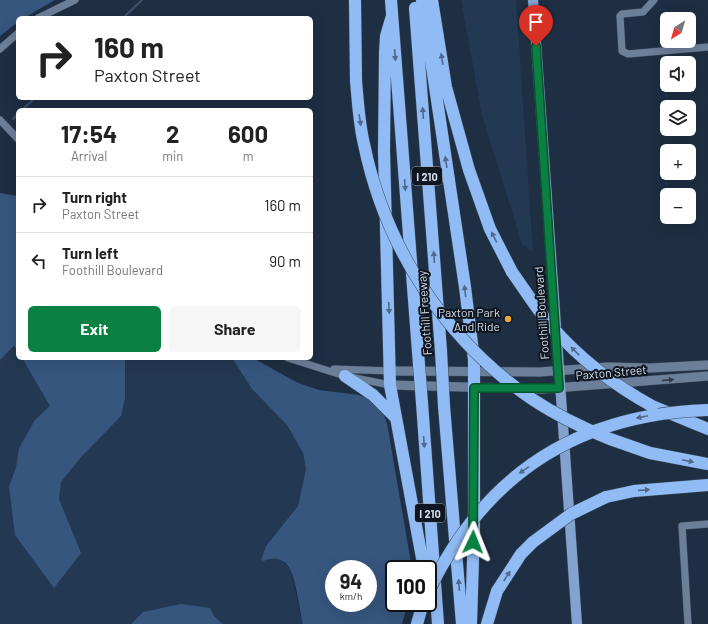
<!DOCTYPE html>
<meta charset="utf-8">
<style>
body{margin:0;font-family:Barlow,sans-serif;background:#f6f6f6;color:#222;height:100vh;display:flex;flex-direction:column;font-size:15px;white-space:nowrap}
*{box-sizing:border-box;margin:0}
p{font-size:13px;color:#767676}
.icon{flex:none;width:22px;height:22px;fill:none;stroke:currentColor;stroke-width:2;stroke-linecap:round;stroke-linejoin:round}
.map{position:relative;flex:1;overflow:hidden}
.details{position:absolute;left:16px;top:108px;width:297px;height:252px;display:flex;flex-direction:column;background:#fff;border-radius:6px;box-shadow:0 4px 16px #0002}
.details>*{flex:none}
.guide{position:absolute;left:16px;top:16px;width:297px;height:84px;border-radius:6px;box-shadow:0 4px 16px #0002;background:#fff;color:#222;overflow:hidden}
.needle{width:26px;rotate:217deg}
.buttons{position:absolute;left:660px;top:12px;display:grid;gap:8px}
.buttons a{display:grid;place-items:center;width:36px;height:36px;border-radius:6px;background:#fff;box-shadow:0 4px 16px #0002;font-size:20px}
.speed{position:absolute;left:325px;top:560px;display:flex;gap:8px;font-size:20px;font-weight:700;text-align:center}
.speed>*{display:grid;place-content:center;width:52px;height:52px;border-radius:50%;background:#fff;box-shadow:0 4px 16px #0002;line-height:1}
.speed small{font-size:10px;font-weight:400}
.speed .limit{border:2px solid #111;border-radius:6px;background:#fff;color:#111}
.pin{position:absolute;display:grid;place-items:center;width:34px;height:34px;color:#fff;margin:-41px -17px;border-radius:50% 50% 50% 0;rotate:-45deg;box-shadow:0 0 4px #0007}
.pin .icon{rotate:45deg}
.me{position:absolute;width:44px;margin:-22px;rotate:2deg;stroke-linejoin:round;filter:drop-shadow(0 0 3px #0008)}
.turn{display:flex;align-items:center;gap:14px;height:84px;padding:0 12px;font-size:18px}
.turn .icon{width:52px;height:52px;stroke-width:2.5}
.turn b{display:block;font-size:28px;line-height:34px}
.eta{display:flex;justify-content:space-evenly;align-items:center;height:68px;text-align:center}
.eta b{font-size:24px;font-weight:700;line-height:28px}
.action{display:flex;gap:8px;margin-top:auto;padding:8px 12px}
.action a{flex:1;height:46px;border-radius:6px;background:#0b8043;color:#fff;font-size:16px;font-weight:700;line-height:46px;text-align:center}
.action a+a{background:#f6f6f6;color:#222}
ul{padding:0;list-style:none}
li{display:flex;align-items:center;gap:12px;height:56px;padding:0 12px;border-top:1px solid #e0e0e0}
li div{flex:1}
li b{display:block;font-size:15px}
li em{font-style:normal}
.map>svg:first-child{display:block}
</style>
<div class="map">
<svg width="708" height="624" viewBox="0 0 708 624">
<rect width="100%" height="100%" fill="#1e2e43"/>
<!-- built -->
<path fill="#233852" d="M461,0H516L533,252L522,244L482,115Z
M15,346L18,351V358H22L51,406L35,420L19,448L16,467L9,486L80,553L59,499L61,482L125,398V358H232L252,389L287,425L303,453L306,469L298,506L266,546L261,560L264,561L270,558H276L283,561L290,569L303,624H223L214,616L143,612L131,624H0V360Z"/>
<!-- green -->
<path fill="#37567e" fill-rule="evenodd" d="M0,0H55L24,18H18V22L0,36Z
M0,193L18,196V351L14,346L0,360Z
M22,358H125V398L121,416L81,457L61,482L59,499L81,553L54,588L15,535L9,486L16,467L19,448L35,420L50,406Z
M232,358H253L296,382L310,387L319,390L359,395L370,399L382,411L387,423L412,569H394V603H408L402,624H303C300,610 296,581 290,569C285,559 274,556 264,561L261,560L266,546L298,506L306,469L303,453L287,425L252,389ZM334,569H368V603H334Z
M181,604L210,608L214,616L223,624H131L143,612Z"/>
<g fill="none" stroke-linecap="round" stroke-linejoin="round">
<!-- stream -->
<path stroke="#3f516d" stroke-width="2" d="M123,18L142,0
M22,110L35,98
M13,119L18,114"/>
<defs>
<path id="street" d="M654,0L643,12L622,14L620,16L622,51L628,54L708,47
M38,18L75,0
M0,49L18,33
M0,120L18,139
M288,358L345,376L390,385
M334,369L391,371
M688,624L682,526L708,524"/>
<path id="secondary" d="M391,371L540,372L608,367L650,368L708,365
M390,385L542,389L708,376"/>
<path id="primary" d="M533,0L577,624"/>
<path id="highway" d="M355,0L356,81
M391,0L418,352
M422,0L465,287L474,360V528L471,624
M432,0L446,87L469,170L490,229L512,272
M415,8L441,351
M392,16L386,36L385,53L384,151L390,385L424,569
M345,376L373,395L395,417
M422,403L438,624
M444,406L462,624
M652,406L708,429
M610,439L650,453L708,464
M606,497L634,491L708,485
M417,624L423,603
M487,624L497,591L521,554L533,542"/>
</defs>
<!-- street casing -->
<use href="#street" stroke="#3c4a5b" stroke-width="8"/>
<!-- secondary casing -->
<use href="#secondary" stroke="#3c4a5b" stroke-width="10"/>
<!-- primary casing -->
<use href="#primary" stroke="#3c4a5b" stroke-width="11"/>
<!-- highway casing -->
<use href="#highway" stroke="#3c4a5b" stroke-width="13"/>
<!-- street -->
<use href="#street" stroke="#6c7f98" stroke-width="7"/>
<!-- secondary -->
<use href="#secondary" stroke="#6c7f98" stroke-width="9"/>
<!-- primary -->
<use href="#primary" stroke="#82a3cf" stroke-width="10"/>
<!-- highway -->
<use href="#highway" stroke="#90bbf4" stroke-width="12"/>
<defs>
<path id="highway-bridge" d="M356,81C358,102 359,124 364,144C385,247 445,340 532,399C556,415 583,428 610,439
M512,272C525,290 537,310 552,327C581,360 614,385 652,406
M441,351L444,406
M418,352L422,403
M533,542L571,514L606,497
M428,593C484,474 578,414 708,410"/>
</defs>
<!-- highway-bridge casing -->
<use href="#highway-bridge" stroke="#3c4a5b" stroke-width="13" stroke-linecap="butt"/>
<!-- highway-bridge -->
<use href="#highway-bridge" stroke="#90bbf4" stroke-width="12"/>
</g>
<!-- one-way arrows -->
<defs><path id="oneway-solid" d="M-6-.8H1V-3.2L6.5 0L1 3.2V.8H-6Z"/></defs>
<g fill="#50688a">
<use href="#oneway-solid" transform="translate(395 55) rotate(86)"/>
<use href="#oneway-solid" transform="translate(442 59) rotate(-99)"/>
<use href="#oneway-solid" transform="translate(423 113) rotate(-94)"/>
<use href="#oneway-solid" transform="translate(360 120) rotate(81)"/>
<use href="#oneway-solid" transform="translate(446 162) rotate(-99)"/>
<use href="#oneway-solid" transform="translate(405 185) rotate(86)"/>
<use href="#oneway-solid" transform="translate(494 237) rotate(-117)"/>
<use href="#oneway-solid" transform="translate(434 257) rotate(-94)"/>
<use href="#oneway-solid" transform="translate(465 291) rotate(-97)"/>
<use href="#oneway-solid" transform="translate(389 308) rotate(88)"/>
<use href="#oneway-solid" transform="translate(575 351) rotate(-135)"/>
<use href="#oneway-solid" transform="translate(642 417) rotate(168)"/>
<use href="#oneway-solid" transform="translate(424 442) rotate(86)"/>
<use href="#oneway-solid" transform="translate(688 461) rotate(12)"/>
<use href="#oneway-solid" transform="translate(524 470) rotate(146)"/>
<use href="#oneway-solid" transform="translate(644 490) rotate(-4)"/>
<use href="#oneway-solid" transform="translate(507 576) rotate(-57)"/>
<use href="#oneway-solid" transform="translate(459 585) rotate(-94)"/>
</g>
<use fill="#303b4a" href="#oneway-solid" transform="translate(668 380) rotate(-5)"/>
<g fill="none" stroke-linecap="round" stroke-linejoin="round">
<defs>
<path id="route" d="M473,542L474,388H559L536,46"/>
</defs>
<!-- route casing -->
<use href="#route" stroke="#07532c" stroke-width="10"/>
<!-- route -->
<use href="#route" stroke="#0b8043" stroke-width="7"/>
</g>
<!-- markers -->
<circle fill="#eca93a" stroke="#0f1620" stroke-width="1.5" cx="508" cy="319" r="4"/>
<g text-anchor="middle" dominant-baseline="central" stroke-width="4" stroke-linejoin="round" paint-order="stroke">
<!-- shield labels -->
<g fill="#0f1620" stroke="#98a1ae" stroke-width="1">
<rect x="412" y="167" width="30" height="18" rx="3"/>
<rect x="415" y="504" width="30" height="18" rx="3"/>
</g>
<g font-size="11" font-weight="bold" fill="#d3ddeb">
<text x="427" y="176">I 210</text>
<text x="430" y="513">I 210</text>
</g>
<!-- poi labels -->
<g font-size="12" fill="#d3ddeb" stroke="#0f1620" text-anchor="end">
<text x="500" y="312">Paxton Park<tspan x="500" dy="14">And Ride</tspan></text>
</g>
<!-- street labels -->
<g font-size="12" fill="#d3ddeb" stroke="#0f1620">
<text transform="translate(424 313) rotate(-94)">Foothill Freeway</text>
<text transform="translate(541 313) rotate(-94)">Foothill Boulevard</text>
<text transform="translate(611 372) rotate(-5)">Paxton Street</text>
</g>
</g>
</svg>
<div class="buttons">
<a><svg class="needle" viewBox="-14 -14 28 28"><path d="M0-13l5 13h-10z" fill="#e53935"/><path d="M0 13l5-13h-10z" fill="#767676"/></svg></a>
<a><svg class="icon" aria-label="sound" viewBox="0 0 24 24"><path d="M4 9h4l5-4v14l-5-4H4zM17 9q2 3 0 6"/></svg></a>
<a><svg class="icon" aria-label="layers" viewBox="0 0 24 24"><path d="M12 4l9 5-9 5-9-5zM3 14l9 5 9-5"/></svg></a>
<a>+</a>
<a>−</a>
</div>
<div class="speed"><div>94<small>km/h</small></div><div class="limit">100</div></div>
<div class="pin" style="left:536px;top:46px;background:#d93025"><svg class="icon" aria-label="arrive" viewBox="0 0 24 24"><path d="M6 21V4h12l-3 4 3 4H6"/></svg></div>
<svg class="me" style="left:473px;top:542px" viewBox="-20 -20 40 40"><path d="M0-17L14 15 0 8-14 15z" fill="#0b8043" stroke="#fff" stroke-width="4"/></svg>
<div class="guide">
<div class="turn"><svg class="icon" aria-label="right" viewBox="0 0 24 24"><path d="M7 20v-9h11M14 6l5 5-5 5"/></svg><div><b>160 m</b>Paxton Street</div></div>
</div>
<section class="details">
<div class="eta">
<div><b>17:54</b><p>Arrival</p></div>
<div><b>2</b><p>min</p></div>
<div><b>600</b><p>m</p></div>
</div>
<ul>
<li><svg class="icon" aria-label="right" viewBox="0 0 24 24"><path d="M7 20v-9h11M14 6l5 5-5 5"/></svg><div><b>Turn right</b><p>Paxton Street</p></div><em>160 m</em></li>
<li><svg class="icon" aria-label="left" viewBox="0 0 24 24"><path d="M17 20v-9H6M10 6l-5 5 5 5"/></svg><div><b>Turn left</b><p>Foothill Boulevard</p></div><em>90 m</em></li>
</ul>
<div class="action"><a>Exit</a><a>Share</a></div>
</section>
</div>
